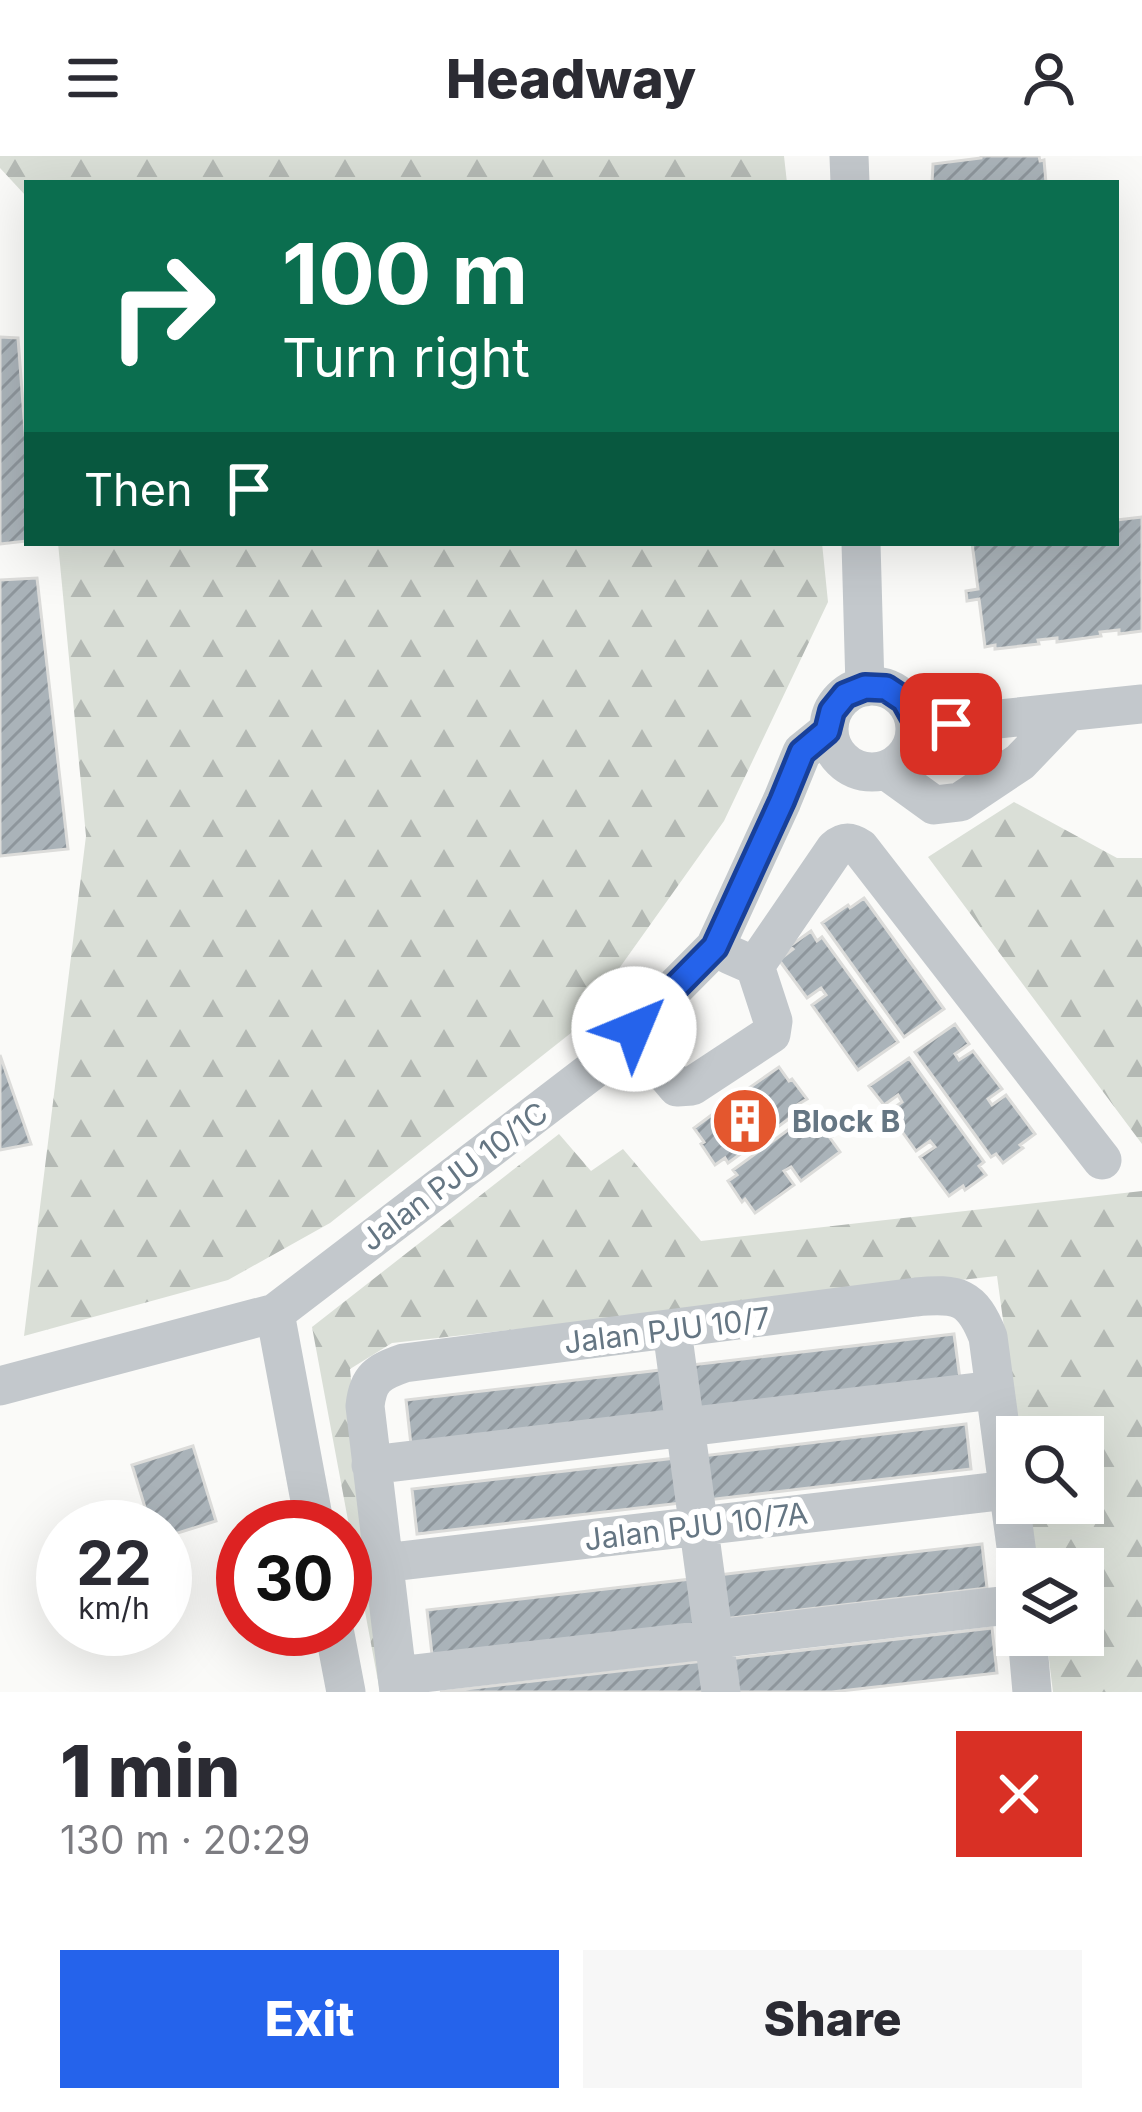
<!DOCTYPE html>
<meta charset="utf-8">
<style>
body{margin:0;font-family:Inter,sans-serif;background:#f7f7f7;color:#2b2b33;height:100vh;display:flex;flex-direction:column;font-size:45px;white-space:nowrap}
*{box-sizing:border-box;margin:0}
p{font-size:39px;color:#7c7c81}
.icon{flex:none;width:66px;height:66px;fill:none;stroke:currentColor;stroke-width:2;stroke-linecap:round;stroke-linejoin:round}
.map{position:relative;height:1536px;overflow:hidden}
.sheet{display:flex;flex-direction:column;background:#fff;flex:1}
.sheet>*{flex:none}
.banner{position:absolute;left:24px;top:24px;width:1095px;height:366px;border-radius:0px;box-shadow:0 12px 48px #0002;background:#0b6e4f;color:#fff;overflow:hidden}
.fabs{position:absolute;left:996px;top:1260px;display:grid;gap:24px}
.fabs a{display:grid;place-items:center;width:108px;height:108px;border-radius:0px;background:#fff;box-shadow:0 12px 48px #0002;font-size:60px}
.speed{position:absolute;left:36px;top:1344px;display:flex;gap:24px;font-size:60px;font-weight:700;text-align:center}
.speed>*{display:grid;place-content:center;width:156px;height:156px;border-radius:50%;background:#fff;box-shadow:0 12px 48px #0002;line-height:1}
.speed small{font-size:30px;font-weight:400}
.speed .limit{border:18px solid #d22;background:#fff;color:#111}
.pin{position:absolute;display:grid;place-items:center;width:102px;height:102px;color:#fff;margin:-51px;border-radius:24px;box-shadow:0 6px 18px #0006}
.me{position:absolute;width:132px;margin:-66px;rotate:45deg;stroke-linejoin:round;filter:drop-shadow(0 0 9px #0008)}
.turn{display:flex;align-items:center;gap:42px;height:252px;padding:0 60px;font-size:54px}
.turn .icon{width:156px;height:156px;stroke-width:2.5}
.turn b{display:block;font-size:84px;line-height:102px}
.then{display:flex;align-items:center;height:114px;padding:0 60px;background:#0003;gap:24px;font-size:45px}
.round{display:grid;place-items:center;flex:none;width:126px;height:126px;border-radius:0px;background:#f7f7f7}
.summary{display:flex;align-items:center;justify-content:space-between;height:204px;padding:0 60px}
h1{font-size:72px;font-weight:800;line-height:90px}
.action{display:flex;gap:24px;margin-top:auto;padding:24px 60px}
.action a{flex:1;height:138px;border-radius:0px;background:#2563eb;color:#fff;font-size:48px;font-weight:800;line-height:138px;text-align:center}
.action a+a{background:#f7f7f7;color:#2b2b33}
header{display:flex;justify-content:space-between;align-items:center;height:156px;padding:0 60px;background:#fff;font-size:54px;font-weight:800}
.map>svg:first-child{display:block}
</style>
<header><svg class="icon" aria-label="menu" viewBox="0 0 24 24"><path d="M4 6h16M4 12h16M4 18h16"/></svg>Headway<svg class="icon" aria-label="person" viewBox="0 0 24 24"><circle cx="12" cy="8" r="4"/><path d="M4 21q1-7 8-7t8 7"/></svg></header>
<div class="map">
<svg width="1142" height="1536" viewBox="0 0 1142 1536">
<defs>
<pattern id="forest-firs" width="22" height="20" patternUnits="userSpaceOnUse" patternTransform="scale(3)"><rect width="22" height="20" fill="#dadfd7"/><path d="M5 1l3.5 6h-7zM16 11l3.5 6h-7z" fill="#b4b9b4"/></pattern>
<pattern id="building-hatch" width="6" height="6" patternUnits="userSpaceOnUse" patternTransform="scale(3)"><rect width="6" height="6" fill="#aab3b9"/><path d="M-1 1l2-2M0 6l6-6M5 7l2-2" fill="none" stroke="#8e969c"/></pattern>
</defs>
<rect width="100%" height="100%" fill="#fafaf8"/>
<!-- forest -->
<path fill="url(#forest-firs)" d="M0,0H784L787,27H27V59L25,39L0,12Z
M58,387H822L828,446L724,665L576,873L330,1067L228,1124L24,1180L86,680Z
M1014,646L1117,702H1142V988L928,701Z
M559,978L591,1015L623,993L701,1085L1142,1035V1536H1053L1046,1479H1083V1413H1037L1028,1347H1083V1281H1019L997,1120L392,1187L350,1213L380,1536L312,1171Z"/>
<!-- building -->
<path fill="url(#building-hatch)" stroke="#dcdcda" stroke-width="3" d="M981,0H1039L1040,5L1044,4L1046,27H932L933,8L981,2Z
M0,181L18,182L27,302V385L0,388Z
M1142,361V475L1119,478V474L1100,476L1101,480L1057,486V482L1038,484L1039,488L995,493V489L985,491L979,443L967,445L966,435L978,433L972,387H1116V364Z
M37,422L68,693L0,700V424Z
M864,742L944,853L904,881L822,767L848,749L850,752Z
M811,775L817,785L822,781L898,886L858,914L812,849L826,839L821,832L807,842L779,804L793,793L790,790Z
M955,868L969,888L955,898L959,904L973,895L1002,933L988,943L992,949L1006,939L1035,978L1020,989L1023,992L1003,1007L996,998L991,1001L915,896Z
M0,899L31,988L0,994Z
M909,902L984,1006L979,1010L986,1019L965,1034L963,1030L949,1040L920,1001L935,991L930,985L916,995L888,956L902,946L898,939L884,949L869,930Z
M779,911L789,925L792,923L807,943L797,949L801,954L728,1007L725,1002L715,1009L701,988L704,986L694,972L733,943L743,958L750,953L739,939Z
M819,960L833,980L830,982L840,996L801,1025L791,1011L784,1015L794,1029L755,1057L745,1043L742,1046L728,1025L737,1019L733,1014L806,961L810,967Z
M954,1178L960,1223L696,1254L691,1209Z
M669,1213L675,1258L411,1289L406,1244Z
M966,1268L971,1313L707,1344L702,1300Z
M193,1290L216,1365L165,1381V1371H151L132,1309Z
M676,1302L681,1347L417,1378L412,1333Z
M982,1388L987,1432L723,1463L718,1419Z
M691,1423L696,1468L432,1499L427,1454Z
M992,1472L997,1517L832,1536H732L728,1503Z
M704,1505L707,1536H440Z"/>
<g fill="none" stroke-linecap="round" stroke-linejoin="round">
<!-- minor -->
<path stroke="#c3c8cc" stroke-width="39" d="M849,0L850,27
M861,387L865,531
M829 573a43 43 0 1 1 86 0a43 43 0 1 1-86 0Z
M914,562L951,568L1142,548
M887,615L934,649L960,646L1020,606L1066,558
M755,810L835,693C844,685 850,685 860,692L1102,1004
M661,912L677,931L692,930L771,878L773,865L755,810L730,799
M275,1157L315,1371
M672,1174L721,1536
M0,1230L275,1157L593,914L715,791L782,645L802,596L828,575
M371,1309L994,1234
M383,1407L1008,1334
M334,1473L346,1536
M1027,1479L1032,1536
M397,1520L1017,1448
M399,1536L365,1250C368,1222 378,1216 404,1207L916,1141C958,1137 972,1140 988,1181L1019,1413"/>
</g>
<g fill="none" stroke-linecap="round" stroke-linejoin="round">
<defs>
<path id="route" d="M634,873L715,791L782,645L802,596L827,575L832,555L845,539L865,531L886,532L904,544L914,562L951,568"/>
</defs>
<!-- route casing -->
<use href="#route" stroke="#184099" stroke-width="30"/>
<!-- route -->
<use href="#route" stroke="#2563eb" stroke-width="21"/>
</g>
<!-- icons -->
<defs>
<symbol id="building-disc" viewBox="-11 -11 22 22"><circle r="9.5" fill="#e4572e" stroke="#fff"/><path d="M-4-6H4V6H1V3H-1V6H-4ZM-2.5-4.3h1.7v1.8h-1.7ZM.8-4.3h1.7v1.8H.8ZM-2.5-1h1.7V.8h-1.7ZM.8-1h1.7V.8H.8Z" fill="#fff"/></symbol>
</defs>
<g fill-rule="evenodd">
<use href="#building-disc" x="707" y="927" width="76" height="76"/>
</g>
<g text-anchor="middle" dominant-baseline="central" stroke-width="12" stroke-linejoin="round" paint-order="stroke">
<!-- poi labels -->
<g font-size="30" font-weight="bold" fill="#657683" stroke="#fff" text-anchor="start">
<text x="792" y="965">Block B</text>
</g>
<!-- street labels -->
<g font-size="30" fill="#657683" stroke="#fff">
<text transform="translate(454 1020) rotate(-37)">Jalan PJU 10/1C</text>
<text transform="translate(667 1174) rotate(-7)">Jalan PJU 10/7</text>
<text transform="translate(696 1370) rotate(-7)">Jalan PJU 10/7A</text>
</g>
</g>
</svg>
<div class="fabs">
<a><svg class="icon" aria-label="search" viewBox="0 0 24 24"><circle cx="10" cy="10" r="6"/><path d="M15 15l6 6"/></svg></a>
<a><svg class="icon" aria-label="layers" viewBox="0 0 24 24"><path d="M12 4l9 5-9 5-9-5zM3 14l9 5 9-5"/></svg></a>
</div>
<div class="speed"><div>22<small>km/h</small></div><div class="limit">30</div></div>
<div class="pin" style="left:951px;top:568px;background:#d93025"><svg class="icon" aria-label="arrive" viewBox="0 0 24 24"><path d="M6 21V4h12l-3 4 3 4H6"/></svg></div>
<svg class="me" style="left:634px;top:873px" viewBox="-20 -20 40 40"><circle r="19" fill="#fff"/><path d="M0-13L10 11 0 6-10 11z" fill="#2563eb"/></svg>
<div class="banner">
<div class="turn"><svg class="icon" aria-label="right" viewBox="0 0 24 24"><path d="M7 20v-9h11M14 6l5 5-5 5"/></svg><div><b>100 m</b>Turn right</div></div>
<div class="then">Then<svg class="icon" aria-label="arrive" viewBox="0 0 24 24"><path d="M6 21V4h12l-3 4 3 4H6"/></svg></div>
</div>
</div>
<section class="sheet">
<div class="summary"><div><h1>1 min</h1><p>130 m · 20:29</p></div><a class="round" style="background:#d93025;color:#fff"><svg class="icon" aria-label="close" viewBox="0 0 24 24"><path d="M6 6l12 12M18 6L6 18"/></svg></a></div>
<div class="action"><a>Exit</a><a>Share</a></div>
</section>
